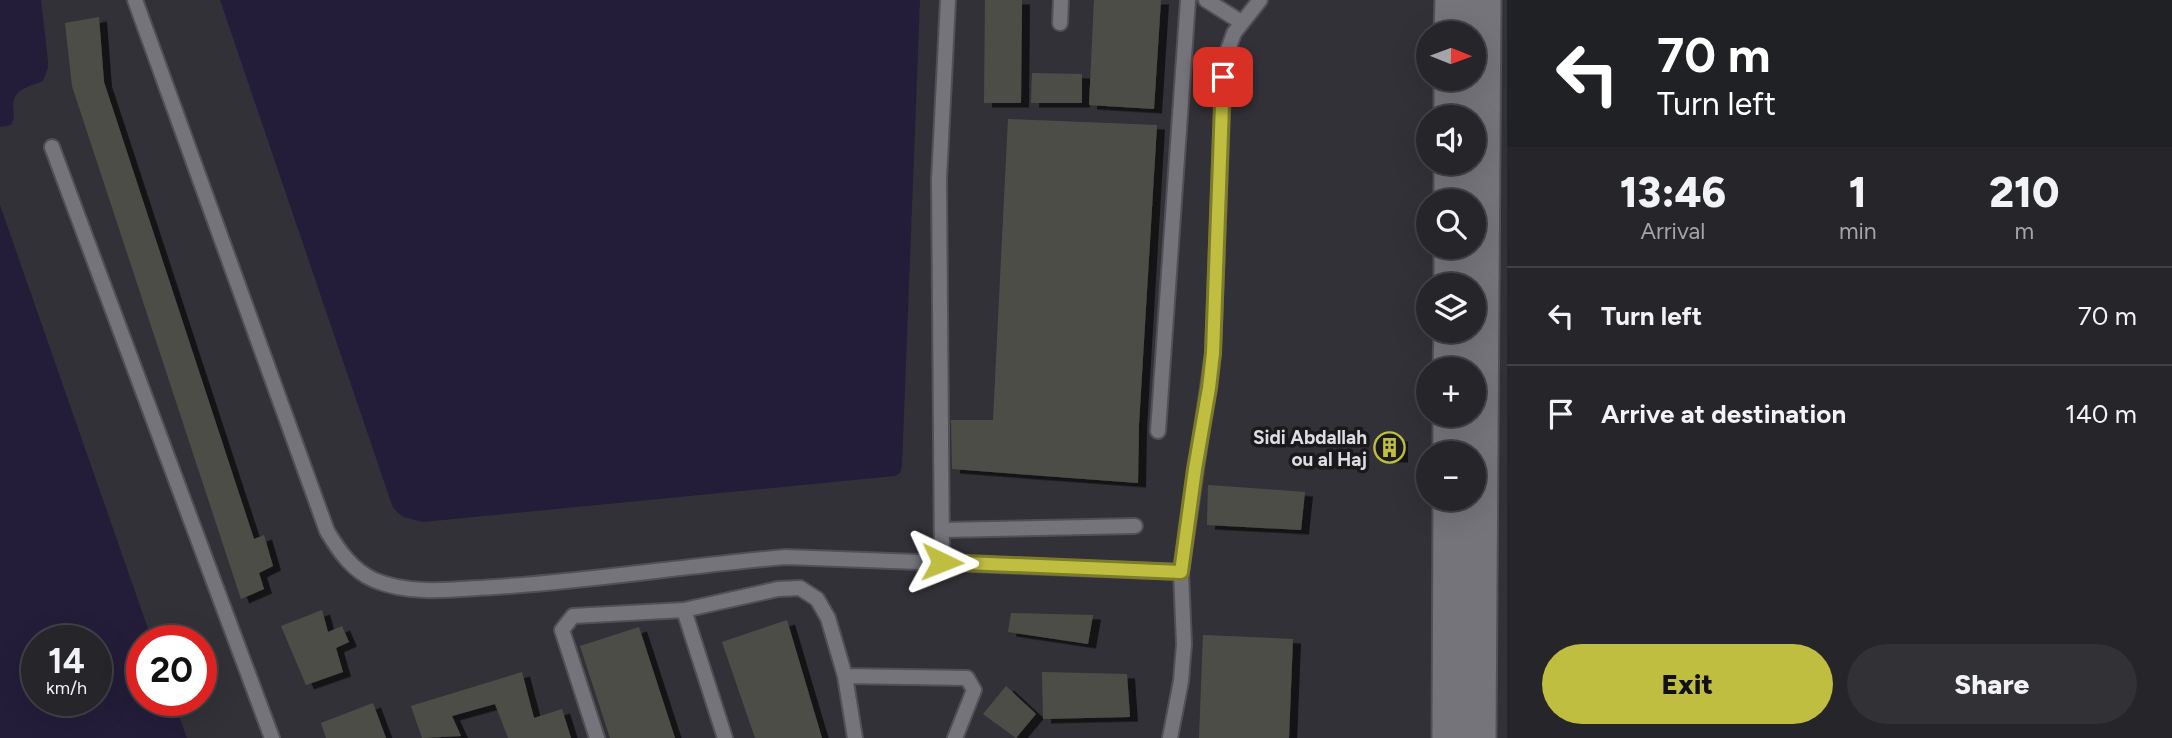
<!DOCTYPE html>
<meta charset="utf-8">
<style>
body{margin:0;font-family:Figtree,sans-serif;background:#323135;color:#f1f3f6;height:100vh;display:flex;flex-direction:column;font-size:26px;white-space:nowrap}
*{box-sizing:border-box;margin:0}
p{font-size:23px;color:#a4a5a8}
.icon{flex:none;width:38px;height:38px;fill:none;stroke:currentColor;stroke-width:2;stroke-linecap:round;stroke-linejoin:round}
.map{position:relative;flex:1;overflow:hidden}
.sheet{display:flex;flex-direction:column;background:#262529;width:665px}
.sheet>*{flex:none}
.guide{background:#202124;color:#fff;overflow:hidden}
.needle{width:46px;rotate:91deg}
.controls{position:absolute;left:1416px;top:21px;display:grid;gap:14px}
.controls a{display:grid;place-items:center;width:70px;height:70px;border-radius:50%;background:#262529;box-shadow:0 7px 28px #0002,0 0 0 2px #424246;font-size:35px}
.speed{position:absolute;left:21px;top:625px;display:flex;gap:14px;font-size:35px;font-weight:700;text-align:center}
.speed>*{display:grid;place-content:center;width:91px;height:91px;border-radius:50%;background:#262529;box-shadow:0 7px 28px #0002,0 0 0 2px #424246;line-height:1}
.speed small{font-size:18px;font-weight:400}
.speed .limit{border:10px solid #d22;background:#fff;color:#111}
.pin{position:absolute;display:grid;place-items:center;width:60px;height:60px;color:#fff;margin:-30px;border-radius:14px;box-shadow:0 4px 10px #0006}
.me{position:absolute;width:77px;margin:-38px;rotate:92deg;stroke-linejoin:round;filter:drop-shadow(0 0 5px #0008)}
.turn{display:flex;align-items:center;gap:24px;height:147px;padding:0 35px;font-size:32px}
.turn .icon{width:91px;height:91px;stroke-width:2.5}
.turn b{display:block;font-size:49px;line-height:60px}
.eta{display:flex;justify-content:space-evenly;align-items:center;height:119px;text-align:center}
.eta b{font-size:42px;font-weight:800;line-height:49px}
.button{display:flex;gap:14px;margin-top:auto;padding:14px 35px}
.button a{flex:1;height:80px;border-radius:42px;background:#c0be41;color:#111;font-size:28px;font-weight:800;line-height:80px;text-align:center}
.button a+a{background:#323135;color:#f1f3f6}
ul{padding:0;list-style:none}
li{display:flex;align-items:center;gap:21px;height:98px;padding:0 35px;border-top:2px solid #424246}
li div{flex:1}
li b{display:block;font-size:26px}
li em{font-style:normal}
main{display:flex;flex:1;min-height:0}
.map>svg:first-child{display:block}
</style>
<main>
<div class="map">
<svg width="1507" height="738" viewBox="0 0 1507 738">
<defs>
<filter id="shadow"><feDropShadow dx="8" dy="4.5" stdDeviation="0" flood-color="#0009"/></filter>
</defs>
<rect width="100%" height="100%" fill="#323137"/>
<!-- water -->
<path fill="#241d3a" fill-rule="evenodd" d="M0,0H41L48,61V68L43,81C30,87 13,88 13,107C14,115 15,118 11,125L0,127Z
M220,0H920L902,466L900,473L895,476L423,522L403,517L393,508Z
M0,205L152,640H142V700H173L187,738H0ZM37,640H96V700H37Z"/>
<!-- building -->
<path fill="#4e4e47" filter="url(#shadow)" d="M985,0H1022L1021,103H984Z
M1094,0H1161L1154,109L1089,105Z
M99,17L104,82L254,539L264,535L273,566L259,573L264,589L241,599L72,86L65,23Z
M1032,73L1082,74V103H1031Z
M1008,119L1157,125L1139,424L1138,483L952,469L951,420H993Z
M1379,437H1400V458H1379Z
M1208,485L1305,492L1301,530L1207,525Z
M322,610L328,632L342,626L349,642L336,648L343,672L306,685L281,626Z
M1011,613L1093,615L1088,644L1008,632Z
M787,620L822,738H755L722,642Z
M639,627L675,738H610L580,646Z
M1203,635L1293,639L1289,738H1199Z
M522,672L534,718L562,709L571,738H508L495,704L452,716L461,736L422,738L411,706Z
M1042,672L1127,674L1130,717L1043,719Z
M1006,686L1036,714L1016,738L983,714Z
M373,703L386,738H326L321,723Z"/>
<g fill="none" stroke-linecap="round" stroke-linejoin="round">
<defs>
<path id="service" d="M135,0L327,531C339,551 352,570 374,580C412,596 456,589 495,587C593,581 689,565 786,557L1181,572
M1206,0L1241,22
M1060,23L1061,0
M52,147L272,738
M1158,431L1188,0
M942,530L1135,526
M942,562L939,179L948,0
M684,610L725,738
M845,676L967,678L974,690L955,738
M597,738L562,630L573,616L684,610L778,589L800,588L817,599L828,618L845,676L855,738
M1170,738L1181,681L1184,644L1181,572L1213,353L1224,61L1234,33L1260,0"/>
<path id="tertiary" d="M1451,33L1452,0
M1451,117V79
M1451,201V163
M1451,285V247
M1450,369L1451,331
M1450,453V415
M1449,738L1450,499
M1479,738L1484,0"/>
</defs>
<!-- service casing -->
<use href="#service" stroke="#515055" stroke-width="18"/>
<!-- tertiary casing -->
<use href="#tertiary" stroke="#515055" stroke-width="37"/>
<!-- service -->
<use href="#service" stroke="#75747b" stroke-width="14"/>
<!-- tertiary -->
<use href="#tertiary" stroke="#75747b" stroke-width="33"/>
</g>
<g fill="none" stroke-linecap="round" stroke-linejoin="round">
<defs>
<path id="route" d="M942,562L1181,572L1195,469L1209,388L1213,353L1223,77"/>
</defs>
<!-- route casing -->
<use href="#route" stroke="#7d7c2a" stroke-width="18"/>
<!-- route -->
<use href="#route" stroke="#c0be41" stroke-width="12"/>
</g>
<!-- icons -->
<defs>
<symbol id="building-ring" viewBox="-11 -11 22 22"><circle r="9.5" fill="#1a1a1c" stroke="#c0be41" stroke-width="1.5"/><path d="M-4-6H4V6H1V3H-1V6H-4ZM-2.5-4.3h1.7v1.8h-1.7ZM.8-4.3h1.7v1.8H.8ZM-2.5-1h1.7V.8h-1.7ZM.8-1h1.7V.8H.8Z" fill="#c0be41"/></symbol>
</defs>
<g fill-rule="evenodd">
<use href="#building-ring" x="1372" y="430" width="35" height="35"/>
</g>
<g text-anchor="middle" dominant-baseline="central" stroke-width="7" stroke-linejoin="round" paint-order="stroke">
<!-- poi labels -->
<g font-size="19" font-weight="bold" fill="#dedde1" stroke="#1a1a1c" text-anchor="end">
<text x="1367" y="437">Sidi Abdallah<tspan x="1367" dy="22">ou al Haj</tspan></text>
</g>
</g>
</svg>
<div class="controls">
<a><svg class="needle" viewBox="-14 -14 28 28"><path d="M0-13l5 13h-10z" fill="#e53935"/><path d="M0 13l5-13h-10z" fill="#a4a5a8"/></svg></a>
<a><svg class="icon" aria-label="sound" viewBox="0 0 24 24"><path d="M4 9h4l5-4v14l-5-4H4zM17 9q2 3 0 6"/></svg></a>
<a><svg class="icon" aria-label="search" viewBox="0 0 24 24"><circle cx="10" cy="10" r="6"/><path d="M15 15l6 6"/></svg></a>
<a><svg class="icon" aria-label="layers" viewBox="0 0 24 24"><path d="M12 4l9 5-9 5-9-5zM3 14l9 5 9-5"/></svg></a>
<a>+</a>
<a>−</a>
</div>
<div class="speed"><div>14<small>km/h</small></div><div class="limit">20</div></div>
<div class="pin" style="left:1223px;top:77px;background:#d93025"><svg class="icon" aria-label="arrive" viewBox="0 0 24 24"><path d="M6 21V4h12l-3 4 3 4H6"/></svg></div>
<svg class="me" style="left:942px;top:562px" viewBox="-20 -20 40 40"><path d="M0-17L14 15 0 8-14 15z" fill="#c0be41" stroke="#fff" stroke-width="4"/></svg>
</div>
<section class="sheet">
<div class="guide">
<div class="turn"><svg class="icon" aria-label="left" viewBox="0 0 24 24"><path d="M17 20v-9H6M10 6l-5 5 5 5"/></svg><div><b>70 m</b>Turn left</div></div>
</div>
<div class="eta">
<div><b>13:46</b><p>Arrival</p></div>
<div><b>1</b><p>min</p></div>
<div><b>210</b><p>m</p></div>
</div>
<ul>
<li><svg class="icon" aria-label="left" viewBox="0 0 24 24"><path d="M17 20v-9H6M10 6l-5 5 5 5"/></svg><div><b>Turn left</b></div><em>70 m</em></li>
<li><svg class="icon" aria-label="arrive" viewBox="0 0 24 24"><path d="M6 21V4h12l-3 4 3 4H6"/></svg><div><b>Arrive at destination</b></div><em>140 m</em></li>
</ul>
<div class="button"><a>Exit</a><a>Share</a></div>
</section>
</main>
